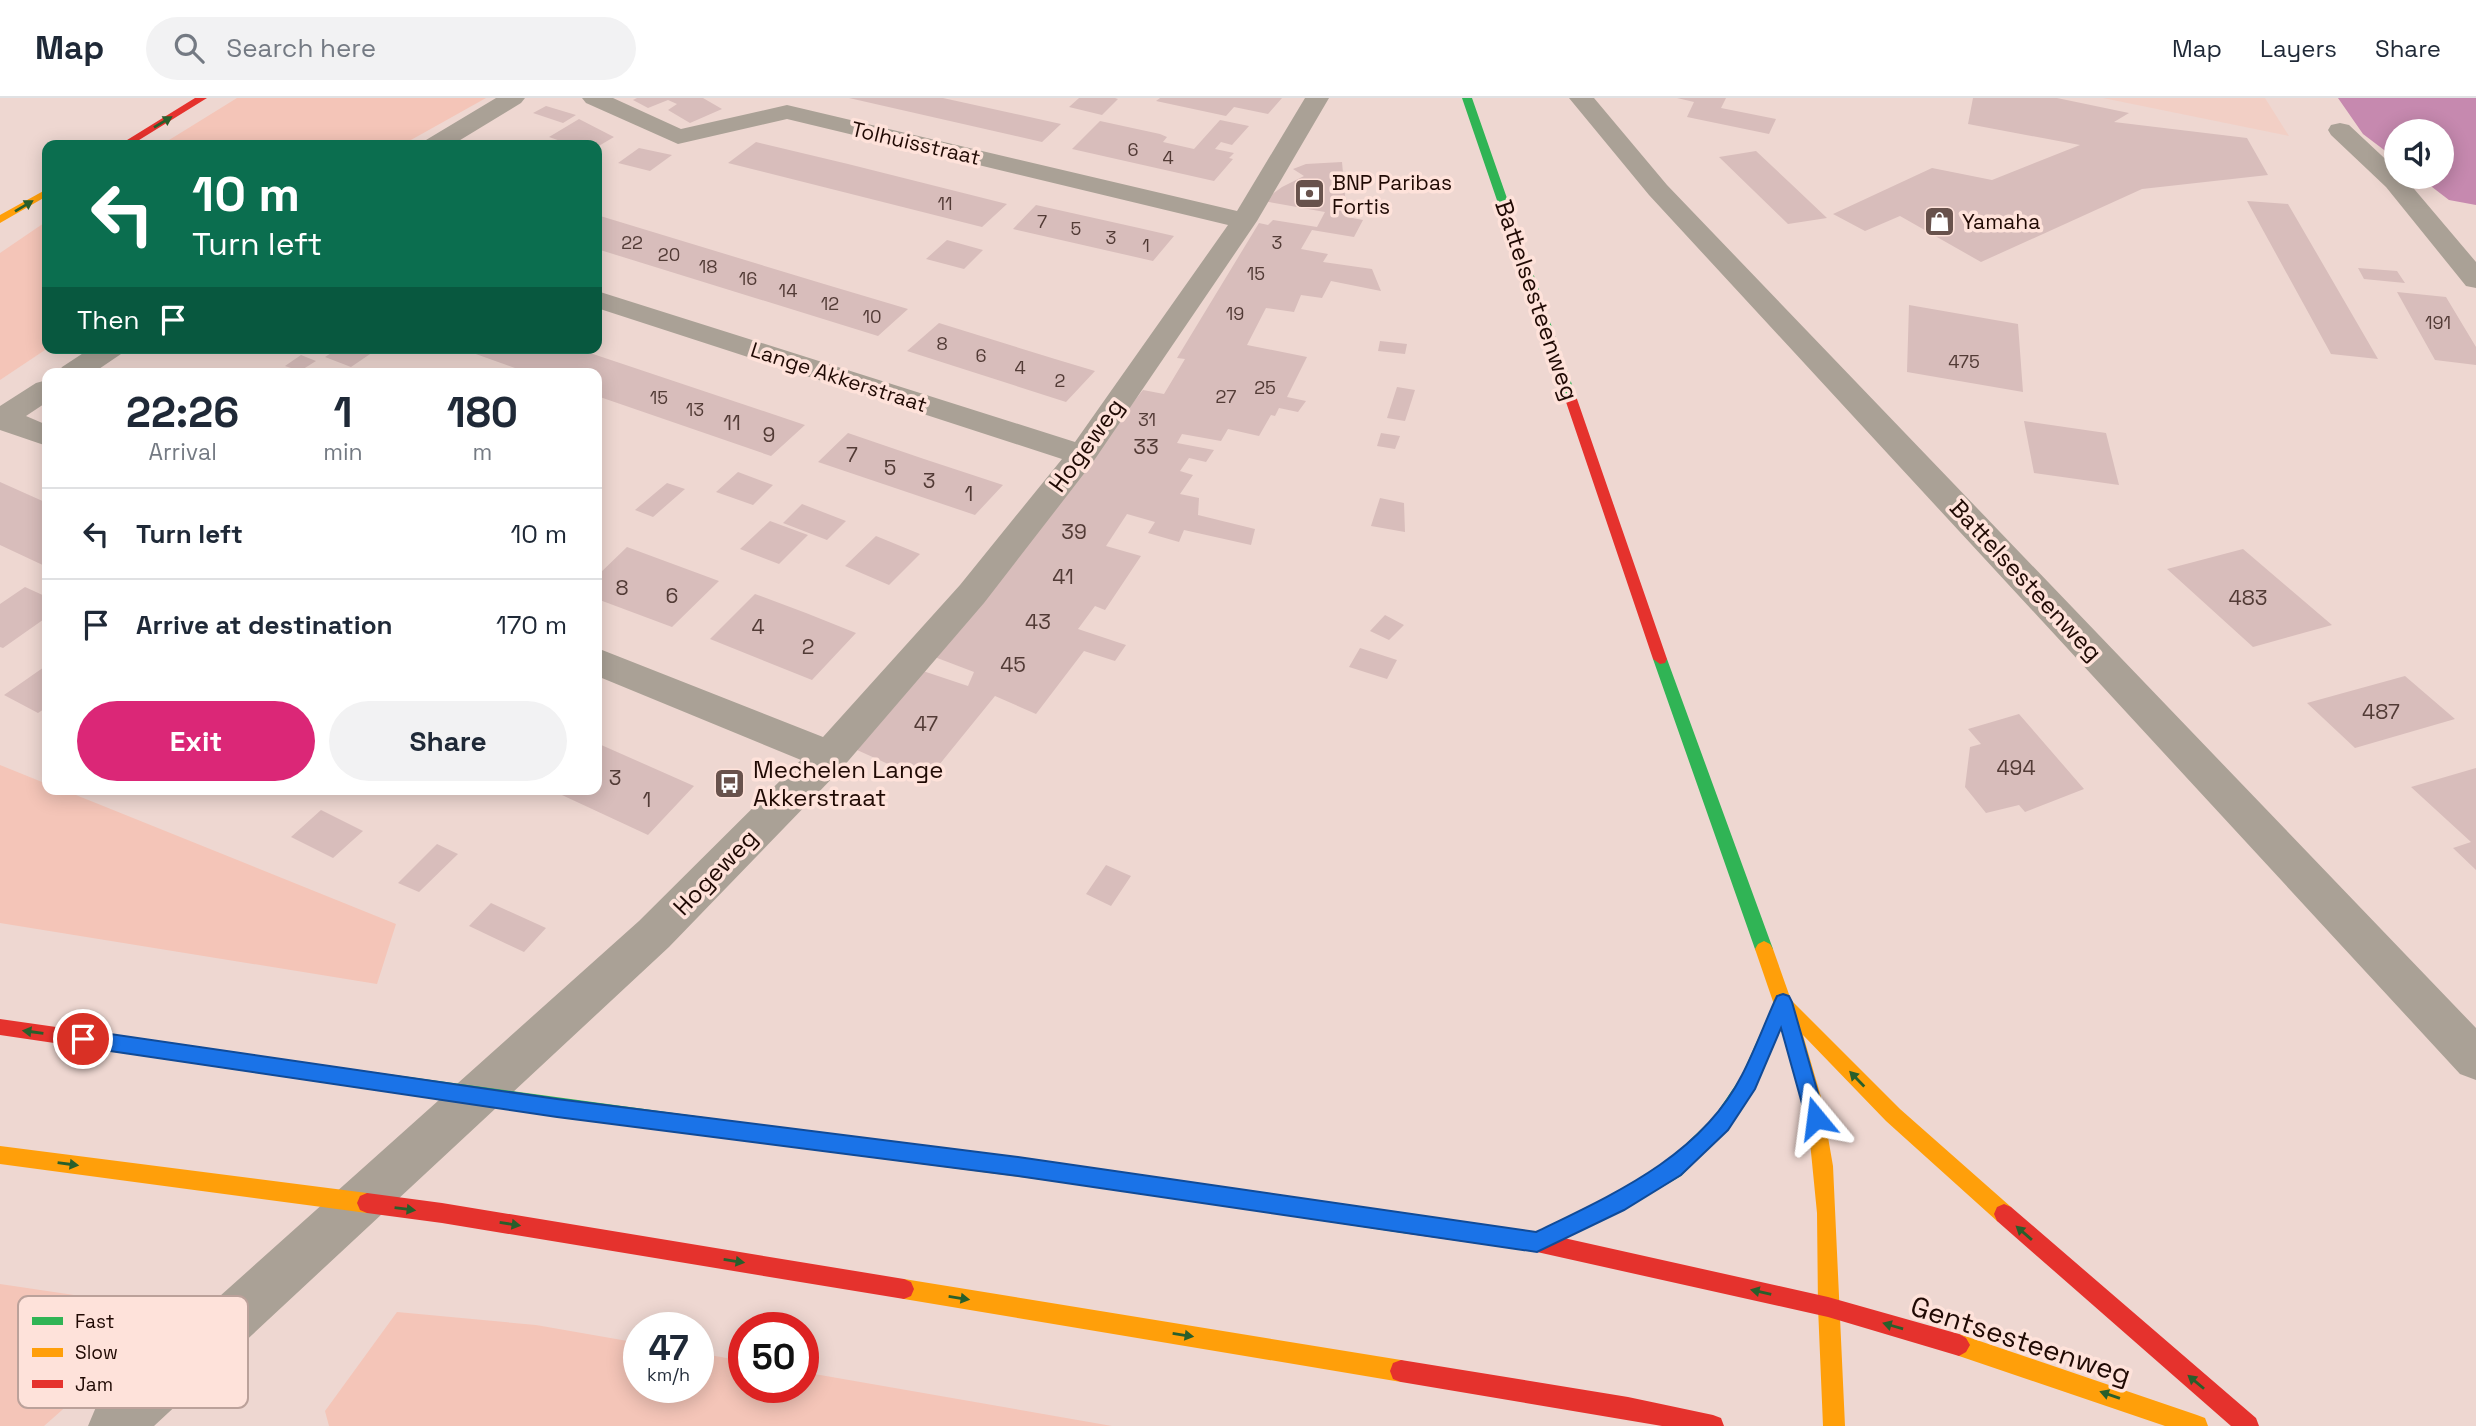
<!DOCTYPE html>
<style>
body{margin:0;font-family:"Space Grotesk",sans-serif;background:#f2f2f3;color:#1f2937;height:100vh;display:flex;flex-direction:column;font-size:26px;white-space:nowrap}
*{box-sizing:border-box;margin:0}
p{font-size:23px;color:#747a83}
.icon{flex:none;width:38px;height:38px;fill:none;stroke:currentColor;stroke-width:2;stroke-linecap:round;stroke-linejoin:round}
.map{position:relative;flex:1;overflow:hidden}
.drawer{position:absolute;left:42px;top:270px;width:560px;height:427px;display:flex;flex-direction:column;background:#fff;border-radius:14px;box-shadow:0 4px 18px #0003}
.drawer>*{flex:none}
.hud{position:absolute;left:42px;top:42px;width:560px;height:214px;border-radius:14px;box-shadow:0 4px 18px #0003;background:#0b6e4f;color:#fff;overflow:hidden}
.tools{position:absolute;left:2384px;top:21px;display:grid;gap:14px}
.tools a{display:grid;place-items:center;width:70px;height:70px;border-radius:50%;background:#fff;box-shadow:0 4px 18px #0003;font-size:35px}
.speed{position:absolute;left:623px;top:1214px;display:flex;gap:14px;font-size:35px;font-weight:700;text-align:center}
.speed>*{display:grid;place-content:center;width:91px;height:91px;border-radius:50%;background:#fff;box-shadow:0 4px 18px #0003;line-height:1}
.speed small{font-size:18px;font-weight:400}
.speed .limit{border:10px solid #d22;background:#fff;color:#111}
.pin{position:absolute;display:grid;place-items:center;width:60px;height:60px;color:#fff;margin:-30px;border:4px solid #fff;border-radius:50%;box-shadow:0 2px 7px #0007}
.me{position:absolute;width:77px;margin:-38px;rotate:344deg;stroke-linejoin:round;filter:drop-shadow(0 0 5px #0008)}
.turn{display:flex;align-items:center;gap:24px;height:147px;padding:0 35px;font-size:32px}
.turn .icon{width:91px;height:91px;stroke-width:2.5}
.turn b{display:block;font-size:49px;line-height:60px}
.then{display:flex;align-items:center;height:66px;padding:0 35px;background:#0003;gap:14px;font-size:26px}
.eta{display:flex;justify-content:space-evenly;align-items:center;height:119px;text-align:center}
.eta b{font-size:42px;font-weight:700;line-height:49px}
.primary-button{display:flex;gap:14px;margin-top:auto;padding:14px 35px}
.primary-button a{flex:1;height:80px;border-radius:42px;background:#db2777;color:#fff;font-size:28px;font-weight:700;line-height:80px;text-align:center}
.primary-button a+a{background:#f2f2f3;color:#1f2937}
ul{padding:0;list-style:none}
li{display:flex;align-items:center;gap:21px;height:91px;padding:0 35px;border-top:2px solid #e0e1e3}
li div{flex:1}
li b{display:block;font-size:26px}
li em{font-style:normal}
header{display:flex;align-items:center;gap:42px;box-sizing:border-box;height:98px;padding:0 35px;background:#fff;border-bottom:2px solid #e0e1e3}
header strong{font-size:33px}
nav{display:flex;gap:38px;margin-inline-start:auto;font-size:24px}
.search{width:490px;height:63px;background:#f2f2f3;display:flex;align-items:center;gap:18px;box-sizing:border-box;padding:0 24px;border-radius:38px;color:#747a83;font-size:26px}
.map>svg:first-child{display:block}
</style>
<header>
<strong>Map</strong>
<div class="search"><svg class="icon" aria-label="search" viewBox="0 0 24 24"><circle cx="10" cy="10" r="6"/><path d="M15 15l6 6"/></svg>Search here</div>
<nav><a>Map</a><a>Layers</a><a>Share</a></nav>
</header>
<div class="map">
<svg width="2476" height="1328" viewBox="0 0 2476 1328">
<rect width="100%" height="100%" fill="#eed7d1"/>
<!-- built -->
<path fill="#f2cfc5" d="M2103,0H2265L2289,38Z"/>
<!-- green -->
<path fill="#f4c5b8" d="M237,0H486L402,47H161Z
M47,123L48,250L0,282V155Z
M0,667L47,686V691H61L396,826L377,886L0,825Z
M0,1186L175,1212L44,1328H0Z
M397,1214L536,1227L639,1245V1290H698V1255L744,1263V1290H803V1274L1112,1328H329L325,1313Z"/>
<!-- water -->
<path fill="#c689af" d="M2338,0H2476V107L2449,102L2419,79H2441V33H2396V61L2363,36Z"/>
<!-- building -->
<path fill="#d8bdbb" d="M637,0H703L722,11L690,25L668,12L677,6L668,2L648,10L633,2Z
M849,0H943L1061,26L1042,44Z
M1079,0H1115L1118,1L1102,17L1069,9Z
M1160,0H1282L1268,16L1234,9L1226,18L1156,3Z
M1677,0H1726L1721,10L1776,21L1769,36L1687,19L1694,4Z
M1973,0H2057L2129,15L2114,24L2247,40L2268,77L2142,91L1981,164L1900,118L1865,133L1833,116L1932,70L1992,82L2080,47L1968,26Z
M546,8L576,17L563,25L533,15Z
M579,21L614,39L597,49L572,47L549,39Z
M1220,22L1249,28L1232,47L1221,44L1215,51L1234,55L1229,60L1233,61L1214,83L1072,51L1100,23L1160,36L1167,39L1163,44L1194,51Z
M756,44L848,66L1007,106L982,129L728,65Z
M639,50L672,57L650,73L618,65Z
M1756,53L1789,84L1827,120L1788,126L1719,59Z
M1342,64L1347,119L1363,122L1354,139L1312,132L1301,151L1328,156L1323,164L1372,171L1381,193L1331,183L1322,200L1301,197L1294,214L1266,210L1247,247L1307,259L1287,299L1306,303L1298,314L1279,310L1275,318L1271,317L1259,338L1228,331L1221,343L1182,336L1177,345L1214,352L1206,364L1189,360L1180,373L1193,377L1180,396L1199,400L1198,417L1255,431L1251,447L1184,432L1179,444L1148,435L1155,424L1127,416L1106,448L1141,458L1105,512L1095,508L1078,531L1126,547L1115,563L1084,553L1036,616L995,598L926,683L857,652L920,572L968,588L974,574L932,558L1143,292L1164,296L1185,261L1177,260L1259,125L1268,127L1273,122L1317,129L1325,114L1263,103L1282,89L1304,78L1293,71L1306,66Z
M2247,103L2288,106L2378,261L2331,256Z
M1036,107L1139,130L1174,138L1153,163L1013,131Z
M597,117L824,186L908,211L878,238L597,151Z
M947,142L983,152L964,171L926,161Z
M2358,170L2397,173L2405,185L2364,181Z
M2397,194L2446,199L2476,249V267L2435,262Z
M1909,207L2018,226L2023,294L1907,274Z
M939,225L1055,261L1095,273L1066,304L907,253Z
M1380,243L1407,246L1405,256L1378,253Z
M339,250H379L351,269L325,259Z
M459,250H575L805,327L771,358L597,298V275H529Z
M301,257L316,263L300,273L285,268Z
M1397,289L1415,292L1405,323L1387,320Z
M2024,323L2106,335L2119,387L2034,375Z
M848,335L924,361L1003,387L975,417L818,364Z
M1381,335L1400,338L1395,351L1377,348Z
M738,374L773,387L753,407L716,394Z
M0,384L47,405V469L0,447Z
M667,385L685,391L653,419L635,412Z
M1380,400L1404,405L1405,434L1371,428Z
M802,406L846,423L827,442L783,425Z
M770,423L808,437L779,466L740,451Z
M876,438L920,456L889,487L845,468Z
M627,449L719,483L672,529L597,501V478Z
M2243,451L2332,527L2253,549L2167,471Z
M25,489L47,499V519L3,550L0,549V506Z
M755,496L806,515L856,535L812,582L710,541Z
M1385,517L1404,527L1389,542L1370,533Z
M1360,550L1397,562L1387,581L1349,569Z
M47,567V609L38,615L4,597Z
M2405,578L2455,621L2355,650L2307,605Z
M2019,616L2084,691L2025,714L2019,707L1986,715L1965,689L1970,649L1981,646L1968,631Z
M597,645L599,646L694,688L648,737L549,691H597Z
M2476,670V772L2453,750L2471,744L2411,689Z
M321,712L363,733L333,760L291,739Z
M437,746L458,756L419,794L398,785Z
M1106,767L1131,778L1111,808L1086,796Z
M491,805L546,830L524,854L469,828Z"/>
<g fill="none" stroke-linecap="round" stroke-linejoin="round">
<!-- street -->
<path fill="#aaa196" fill-rule="evenodd" d="M496,0H525L521,5L452,47H423L426,42Z
M582,0H613L681,31L787,7L1237,113L1305,0H1329L1257,123L1093,364L984,505L843,669L669,849L154,1328H88L96,1309L639,823L801,662L597,578V550L823,639L960,487L1062,361L597,210V193L1075,344L1228,127L787,21L678,46L586,5Z
M1569,0H1594L1667,87L2476,930V982L2460,976L1649,97Z
M2340,25L2349,27L2396,71V79H2404L2476,164V190L2466,188L2386,89L2331,37L2328,32L2331,27Z
M91,250H125L121,256L93,275H58L62,269Z
M47,282V304L26,318L47,327V348L0,332V308L36,285Z"/>
<!-- fast -->
<path fill="#30b455" fill-rule="evenodd" d="M1462,0H1472L1577,301L1575,304L1571,305L1565,301Z
M1660,556L1667,561L1773,851L1770,856L1764,859L1758,856L1755,851L1653,561Z
M1783,896L1789,898L1792,904L1755,991L1728,1031L1681,1078L1623,1112L1544,1151L1537,1154L1530,1151L1527,1144L1530,1137L1609,1098L1667,1064L1714,1019L1741,979L1777,898Z
M373,974L821,1035L828,1038L831,1044L828,1050L821,1053L373,992L366,989L364,983L366,977Z
M1104,1072L1409,1116L1416,1119L1419,1126L1416,1133L1409,1136L1104,1090L1097,1088L1094,1081L1097,1074Z"/>
<!-- slow -->
<path fill="#ff9f0a" fill-rule="evenodd" d="M47,91V98L0,125V117Z
M1764,843L1770,846L1773,851L1791,902L1900,1011L2011,1109L2014,1116L2011,1123L2004,1126L1997,1123L1886,1023L1803,937L1821,999L1833,1068L1845,1328H1823L1818,1209L1817,1115L1810,1044L1791,956L1755,851L1758,846Z
M821,1035L1104,1072L1111,1074L1114,1081L1111,1088L1104,1090L821,1053L814,1050L811,1044L814,1038Z
M0,1048L367,1095L374,1098L377,1105L374,1112L367,1115L0,1066Z
M904,1181L1401,1262L1409,1265L1412,1273L1409,1281L1401,1284L904,1201L897,1198L894,1191L897,1184Z
M1959,1236L2197,1317L2205,1320L2208,1328H2165L1959,1258L1952,1254L1948,1247L1952,1240Z"/>
<!-- jam -->
<path fill="#e5322d" fill-rule="evenodd" d="M195,0H207L131,47H119Z
M1571,297L1577,301L1667,561L1665,565L1660,566L1653,561L1565,301Z
M0,921L373,974L380,977L382,983L380,989L373,992L0,937Z
M367,1095L442,1105L904,1181L911,1184L914,1191L911,1198L904,1201L442,1125L367,1115L360,1112L357,1105L360,1098Z
M2004,1106L2011,1109L2256,1320L2259,1328H2231L1997,1123L1994,1116L1997,1109Z
M1409,1116L1537,1134L1828,1199L1959,1236L1966,1240L1970,1247L1966,1254L1959,1258L1828,1219L1537,1154L1409,1136L1402,1133L1399,1126L1402,1119Z
M1401,1262L1628,1299L1713,1317L1721,1320L1724,1328H1662L1401,1284L1393,1281L1390,1273L1393,1265Z"/>
</g>
<!-- one-way arrows -->
<defs><path id="oneway-solid" d="M-6-.8H1V-3.2L6.5 0L1 3.2V.8H-6Z" transform="scale(1.75)"/></defs>
<g fill="#285f2c">
<use href="#oneway-solid" transform="translate(163 24) rotate(-31)"/>
<use href="#oneway-solid" transform="translate(24 108) rotate(-31)"/>
<use href="#oneway-solid" transform="translate(33 934) rotate(-172)"/>
<use href="#oneway-solid" transform="translate(1857 981) rotate(-134)"/>
<use href="#oneway-solid" transform="translate(68 1066) rotate(8)"/>
<use href="#oneway-solid" transform="translate(405 1111) rotate(7)"/>
<use href="#oneway-solid" transform="translate(510 1126) rotate(9)"/>
<use href="#oneway-solid" transform="translate(2024 1135) rotate(-139)"/>
<use href="#oneway-solid" transform="translate(734 1163) rotate(9)"/>
<use href="#oneway-solid" transform="translate(1761 1194) rotate(-167)"/>
<use href="#oneway-solid" transform="translate(959 1200) rotate(9)"/>
<use href="#oneway-solid" transform="translate(1893 1228) rotate(-164)"/>
<use href="#oneway-solid" transform="translate(1183 1237) rotate(9)"/>
<use href="#oneway-solid" transform="translate(2196 1284) rotate(-140)"/>
<use href="#oneway-solid" transform="translate(2110 1297) rotate(-161)"/>
</g>
<!-- route -->
<path fill="#1a73e8" stroke="#114b97" stroke-width="2" d="M1783,896L1789,898L1792,904L1825,1020L1823,1027L1816,1029L1809,1027L1806,1020L1781,930L1755,991L1728,1032L1681,1077L1624,1112L1537,1154L1018,1078L557,1019L83,949L77,947L74,941L77,935L83,932L557,1001L1018,1059L1536,1134C1614,1096 1701,1058 1742,977C1755,952 1765,924 1777,898Z"/>
<!-- icons -->
<defs>
<symbol id="bank-square" viewBox="-11 -11 22 22"><rect x="-9" y="-9" width="18" height="18" rx="4" fill="#68524c" stroke="#fee2da"/><path d="M-6-4H6V4H-6ZM0-2.3a2.3 2.3 0 1 0 0 4.6a2.3 2.3 0 1 0 0-4.6Z" fill="#fff"/></symbol>
<symbol id="shop-square" viewBox="-11 -11 22 22"><rect x="-9" y="-9" width="18" height="18" rx="4" fill="#68524c" stroke="#fee2da"/><path d="M-5-2.5h2.3a2.7 3.5 0 0 1 5.4 0H5L5.5 6h-11ZM-1.5-2.5h3a1.5 2.3 0 0 0-3 0Z" fill="#fff"/></symbol>
<symbol id="bus-square" viewBox="-11 -11 22 22"><rect x="-9" y="-9" width="18" height="18" rx="4" fill="#68524c" stroke="#fee2da"/><path d="M-5-6H5V4H4V6H2V4H-2V6H-4V4H-5ZM-3.5-4V0h7V-4ZM-3.5 1.2v1.5H-2V1.2ZM2 1.2v1.5H3.5V1.2Z" fill="#fff"/></symbol>
</defs>
<g fill-rule="evenodd">
<use href="#bank-square" x="1292" y="78" width="35" height="35"/>
<use href="#shop-square" x="1922" y="106" width="35" height="35"/>
<use href="#bus-square" x="712" y="668" width="35" height="35"/>
</g>
<g text-anchor="middle" dominant-baseline="central" stroke-width="7" stroke-linejoin="round" paint-order="stroke">
<!-- far-number labels -->
<g font-size="18" fill="#523b36">
<text x="1133" y="51">6</text>
<text x="1168" y="59">4</text>
<text x="945" y="105">11</text>
<text x="1042" y="123">7</text>
<text x="1076" y="130">5</text>
<text x="1111" y="139">3</text>
<text x="632" y="144">22</text>
<text x="1277" y="144">3</text>
<text x="1146" y="147">1</text>
<text x="669" y="156">20</text>
<text x="708" y="168">18</text>
<text x="1256" y="175">15</text>
<text x="748" y="180">16</text>
<text x="788" y="192">14</text>
<text x="830" y="205">12</text>
<text x="1235" y="215">19</text>
<text x="872" y="218">10</text>
<text x="2438" y="224">191</text>
<text x="942" y="245">8</text>
<text x="981" y="257">6</text>
<text x="1964" y="263">475</text>
<text x="1020" y="269">4</text>
<text x="1060" y="282">2</text>
<text x="1265" y="289">25</text>
<text x="1226" y="298">27</text>
<text x="659" y="299">15</text>
<text x="695" y="311">13</text>
<text x="1147" y="321">31</text>
</g>
<!-- far-street labels -->
<g font-size="21" fill="#200a04" stroke="#fee2da">
<text transform="translate(916 45) rotate(13)">Tolhuisstraat</text>
<text transform="translate(839 279) rotate(18)">Lange Akkerstraat</text>
</g>
<!-- far-poi labels -->
<g font-size="21" fill="#200a04" stroke="#fee2da" text-anchor="start">
<text x="1332" y="84">BNP Paribas<tspan x="1332" dy="24">Fortis</tspan></text>
<text x="1962" y="123">Yamaha</text>
</g>
<!-- number labels -->
<g font-size="21" fill="#523b36">
<text x="732" y="324">11</text>
<text x="769" y="336">9</text>
<text x="1146" y="348">33</text>
<text x="852" y="356">7</text>
<text x="890" y="369">5</text>
<text x="929" y="382">3</text>
<text x="969" y="395">1</text>
<text x="1074" y="433">39</text>
<text x="1063" y="478">41</text>
<text x="622" y="489">8</text>
<text x="672" y="497">6</text>
<text x="2248" y="499">483</text>
<text x="1038" y="523">43</text>
<text x="758" y="528">4</text>
<text x="808" y="548">2</text>
<text x="1013" y="566">45</text>
<text x="2381" y="613">487</text>
<text x="926" y="625">47</text>
<text x="2016" y="669">494</text>
<text x="615" y="679">3</text>
<text x="647" y="701">1</text>
</g>
<!-- street labels -->
<g font-size="24" fill="#200a04" stroke="#fee2da">
<text transform="translate(1537 202) rotate(71)">Battelsesteenweg</text>
<text transform="translate(1086 347) rotate(-54)">Hogeweg</text>
<text transform="translate(2026 482) rotate(47)">Battelsesteenweg</text>
<text transform="translate(715 774) rotate(-46)">Hogeweg</text>
</g>
<!-- poi labels -->
<g font-size="24" fill="#200a04" stroke="#fee2da" text-anchor="start">
<text x="753" y="671">Mechelen Lange<tspan x="753" dy="28">Akkerstraat</tspan></text>
</g>
<!-- near-street labels -->
<g font-size="28" fill="#200a04" stroke="#fee2da">
<text transform="translate(2021 1242) rotate(18)">Gentsesteenweg</text>
</g>
</g>
<!-- legend -->
<rect x="18" y="1198" width="230" height="112" rx="10" fill="#fee2da" stroke="#bba19a" stroke-width="2"/>
<rect x="32" y="1219" width="31" height="8" fill="#30b455"/>
<rect x="32" y="1250" width="31" height="9" fill="#ff9f0a"/>
<rect x="32" y="1282" width="31" height="8" fill="#e5322d"/>
<g font-size="19" fill="#200a04">
<text x="75" y="1230">Fast</text>
<text x="75" y="1261">Slow</text>
<text x="75" y="1293">Jam</text>
</g>
</svg>
<div class="tools">
<a><svg class="icon" aria-label="sound" viewBox="0 0 24 24"><path d="M4 9h4l5-4v14l-5-4H4zM17 9q2 3 0 6"/></svg></a>
</div>
<div class="speed"><div>47<small>km/h</small></div><div class="limit">50</div></div>
<div class="pin" style="left:83px;top:941px;background:#d93025"><svg class="icon" aria-label="arrive" viewBox="0 0 24 24"><path d="M6 21V4h12l-3 4 3 4H6"/></svg></div>
<svg class="me" style="left:1816px;top:1020px" viewBox="-20 -20 40 40"><path d="M0-17L14 15 0 8-14 15z" fill="#1a73e8" stroke="#fff" stroke-width="4"/></svg>
<div class="hud">
<div class="turn"><svg class="icon" aria-label="left" viewBox="0 0 24 24"><path d="M17 20v-9H6M10 6l-5 5 5 5"/></svg><div><b>10 m</b>Turn left</div></div>
<div class="then">Then<svg class="icon" aria-label="arrive" viewBox="0 0 24 24"><path d="M6 21V4h12l-3 4 3 4H6"/></svg></div>
</div>
<section class="drawer">
<div class="eta">
<div><b>22:26</b><p>Arrival</p></div>
<div><b>1</b><p>min</p></div>
<div><b>180</b><p>m</p></div>
</div>
<ul>
<li><svg class="icon" aria-label="left" viewBox="0 0 24 24"><path d="M17 20v-9H6M10 6l-5 5 5 5"/></svg><div><b>Turn left</b></div><em>10 m</em></li>
<li><svg class="icon" aria-label="arrive" viewBox="0 0 24 24"><path d="M6 21V4h12l-3 4 3 4H6"/></svg><div><b>Arrive at destination</b></div><em>170 m</em></li>
</ul>
<div class="primary-button"><a>Exit</a><a>Share</a></div>
</section>
</div>
